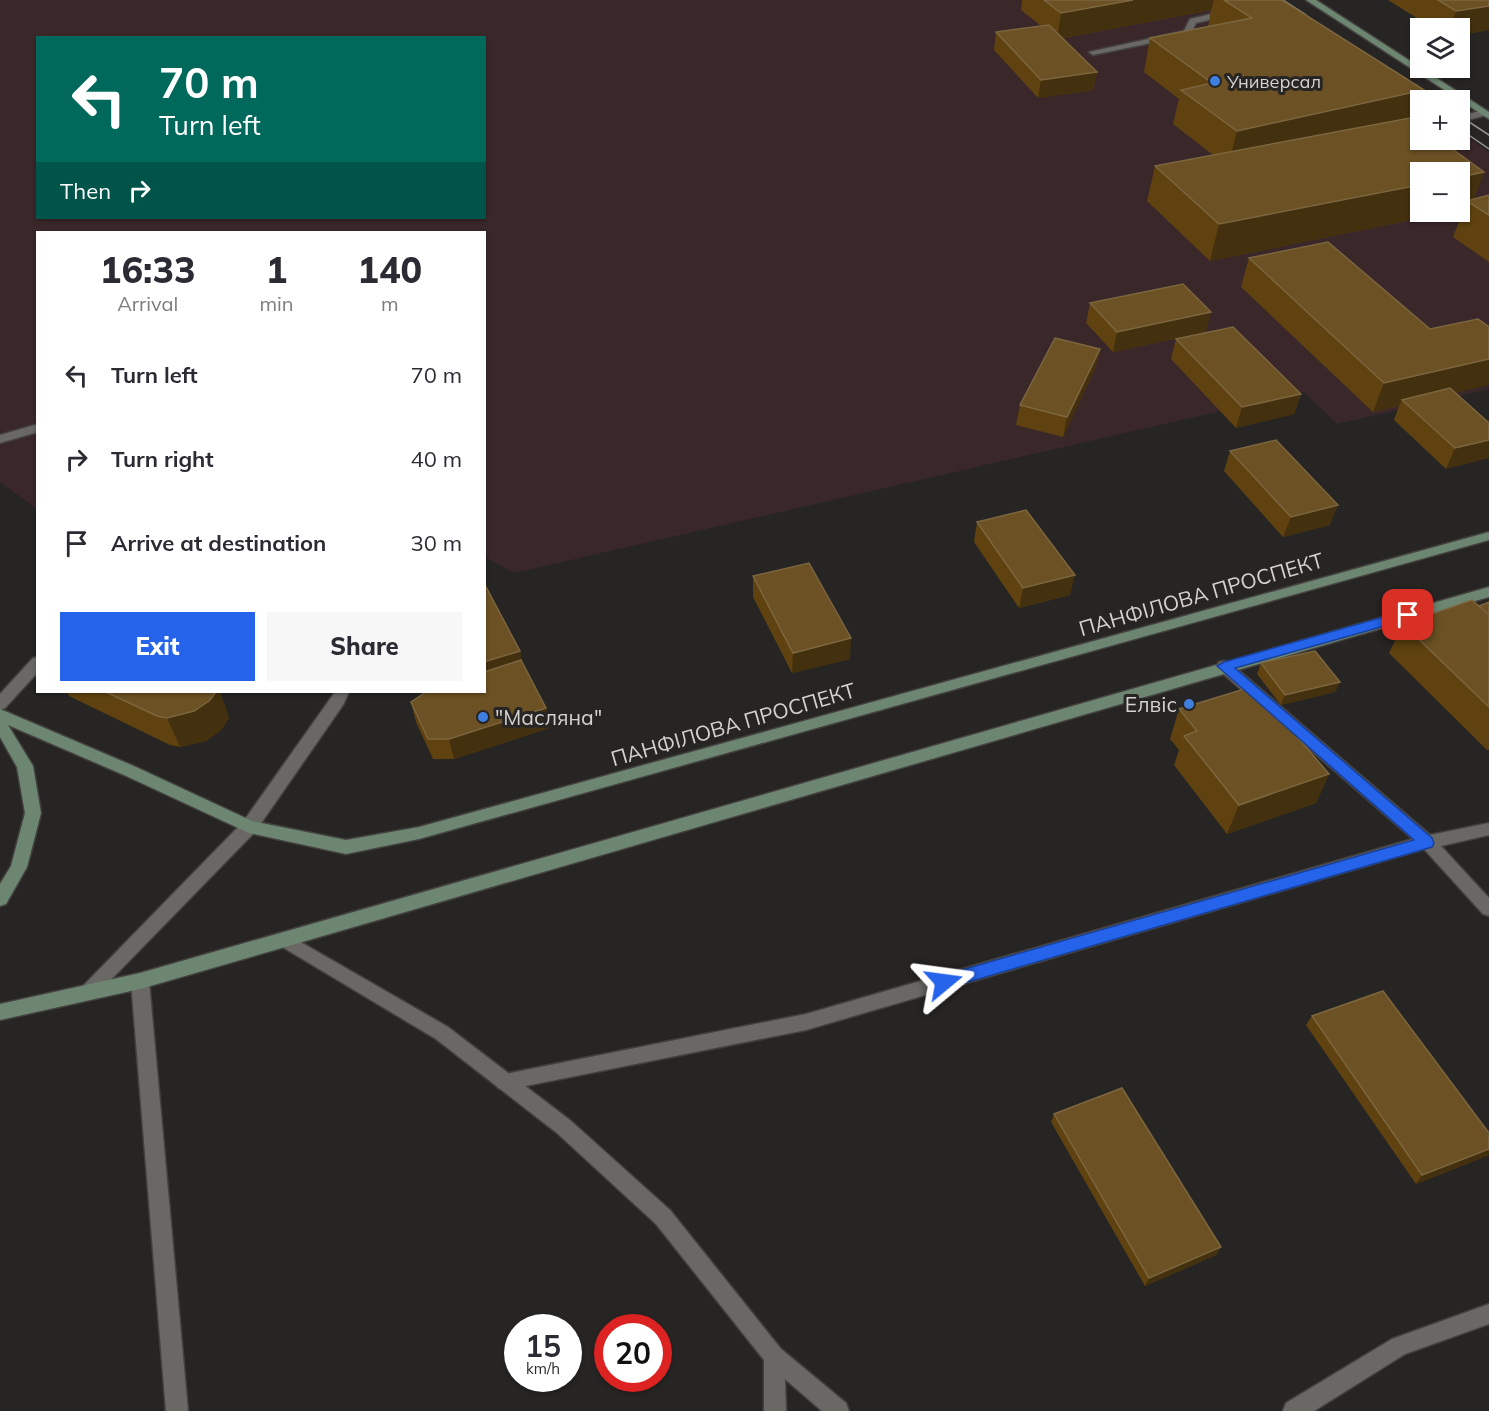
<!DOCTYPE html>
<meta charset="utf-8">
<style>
body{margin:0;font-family:Mulish,sans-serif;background:#f7f7f7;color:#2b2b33;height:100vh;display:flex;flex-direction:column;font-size:22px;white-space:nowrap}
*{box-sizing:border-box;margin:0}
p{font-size:20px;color:#7c7c81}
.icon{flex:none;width:33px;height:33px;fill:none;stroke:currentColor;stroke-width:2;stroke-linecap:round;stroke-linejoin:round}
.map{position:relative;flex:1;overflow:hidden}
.drawer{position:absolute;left:36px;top:231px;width:450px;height:462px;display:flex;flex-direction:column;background:#fff;border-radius:0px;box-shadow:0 2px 4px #0004}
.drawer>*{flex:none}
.hud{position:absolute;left:36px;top:36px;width:450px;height:183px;border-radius:0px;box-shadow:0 2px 4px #0004;background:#00695c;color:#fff;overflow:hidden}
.buttons{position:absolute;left:1410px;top:18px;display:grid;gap:12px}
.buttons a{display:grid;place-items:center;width:60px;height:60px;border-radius:0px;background:#fff;box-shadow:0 2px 4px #0004;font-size:30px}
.speed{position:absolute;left:504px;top:1314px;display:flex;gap:12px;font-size:30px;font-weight:700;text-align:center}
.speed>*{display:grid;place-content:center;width:78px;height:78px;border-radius:50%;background:#fff;box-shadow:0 2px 4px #0004;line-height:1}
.speed small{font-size:15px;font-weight:400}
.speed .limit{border:9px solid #d22;background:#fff;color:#111}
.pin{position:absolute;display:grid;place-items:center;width:51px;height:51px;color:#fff;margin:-26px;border-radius:12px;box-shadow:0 3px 9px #0006}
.me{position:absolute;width:66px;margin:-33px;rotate:74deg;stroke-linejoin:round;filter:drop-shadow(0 0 4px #0008)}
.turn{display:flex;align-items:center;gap:21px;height:126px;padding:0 24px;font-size:27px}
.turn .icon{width:78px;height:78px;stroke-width:2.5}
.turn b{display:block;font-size:42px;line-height:51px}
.then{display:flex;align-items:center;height:57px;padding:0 24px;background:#0003;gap:12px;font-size:22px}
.eta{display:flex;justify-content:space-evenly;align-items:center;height:102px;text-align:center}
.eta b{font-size:36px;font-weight:800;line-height:42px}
.action{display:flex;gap:12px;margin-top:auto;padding:12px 24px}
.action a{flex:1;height:69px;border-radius:0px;background:#2563eb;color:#fff;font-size:24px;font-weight:800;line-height:69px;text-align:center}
.action a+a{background:#f7f7f7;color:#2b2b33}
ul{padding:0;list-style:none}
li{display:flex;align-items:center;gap:18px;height:84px;padding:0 24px}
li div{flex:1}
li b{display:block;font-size:22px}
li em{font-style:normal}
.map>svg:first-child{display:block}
</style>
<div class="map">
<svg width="1489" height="1411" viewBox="0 0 1489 1411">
<rect width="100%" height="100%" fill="#272523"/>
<!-- industrial -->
<path fill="#3a2729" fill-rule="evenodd" d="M0,0H1250L1420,108V140H1460V133L1489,152V389L1337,424L1304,392L514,573L485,557L484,232H38L37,509L0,482ZM38,38H484V218H38ZM1420,172H1460V212H1420Z"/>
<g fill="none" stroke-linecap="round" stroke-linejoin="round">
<defs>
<path id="lane" d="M1228,10L1231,11V15L1196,23L1190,35L1093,55L1089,52L1184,31L1190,19Z
M1484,110L1489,113L1487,115L1460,122V116Z
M38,424V432L0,443V435Z
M38,657V672L5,708L0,710V694L33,658Z
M1224,661L1229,662L1430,835L1489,823V835L1441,846L1489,898V916L1483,914L1424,849L806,1030L505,1090L498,1088L496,1082L498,1076L505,1074L806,1014L1413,839L1219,670L1217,666L1219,662Z
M335,692H349L343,705L255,832L94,997L88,1000L82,997L79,992L82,987L243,822Z
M140,973L146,976L149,981L188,1411H166L131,981L134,976Z
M1489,1304V1324L1405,1354L1314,1411H1283L1286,1403L1392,1339Z"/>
<path id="street" d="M285,933L448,1027L571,1121L670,1210L781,1349L846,1403L849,1411H822L785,1379L786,1411H764V1360L656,1224L557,1133L436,1039L279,945L276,940L279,935Z"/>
<path id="secondary" d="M1306,0H1316L1489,112V119Z
M1489,532V540L419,839L346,854L249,833L124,775L8,725L33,766L41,813L27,867L6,904L0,906V884L11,866L25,813L17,767L0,737V709L136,767L252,821L346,840L419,827Z
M1489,587V597L285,947L140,989L0,1020V1004L140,973Z"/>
</defs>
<!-- lane casing -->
<use href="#lane" stroke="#43413f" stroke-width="3"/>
<!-- street casing -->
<use href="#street" stroke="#43413f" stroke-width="3"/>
<!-- secondary casing -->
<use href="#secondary" stroke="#43413f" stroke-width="3"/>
<!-- lane -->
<use href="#lane" fill="#696865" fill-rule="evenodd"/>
<!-- street -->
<use href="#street" fill="#696865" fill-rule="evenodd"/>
<!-- secondary -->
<use href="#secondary" fill="#6d8671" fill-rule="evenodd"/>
<!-- tram -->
<path stroke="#92918f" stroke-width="1.5" d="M1283,0L1306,15
M1408,82L1436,100
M1460,116L1489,135
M1460,129L1489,149"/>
</g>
<!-- wall -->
<path fill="#5f420f" d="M1022,0H1282L1424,90L1413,120L1420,126V140H1440L1484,172L1473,200L1489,195V262L1453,237L1464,209L1460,210V172H1420V212H1451L1210,261L1147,201L1155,166L1213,155L1173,124L1179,99L1144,72L1150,38L1208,27L1211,10L1063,38L1097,72L1093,90L1038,98L994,50L996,32L1041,26L1021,10Z
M1388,0H1489V30L1460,35V28H1433Z
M1249,258L1455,393L1489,423L1446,469L1394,420L1399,406L1373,412L1241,287Z
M1090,303L1206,332L1113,352L1086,323Z
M1176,339L1301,394L1294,414L1236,428L1171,359Z
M1100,349L1095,369L1063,437L1016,425L1020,405Z
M1230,451L1330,525L1283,537L1224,471Z
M977,522L1070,595L1019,608L974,542Z
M753,576L850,659L792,673L753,597Z
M1489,602V750H1487L1389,653L1403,624L1479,606Z
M520,651L521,660L546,708L549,728L454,759H433L416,722L411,702L424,693L423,692H484Z
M1261,663L1340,682L1335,692L1281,705L1257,674Z
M67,692H220L229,718L221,730L206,741L180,747L170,745L69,696Z
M1179,709L1329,774L1316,803L1227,834L1174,765L1179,750L1170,739Z
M1312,1016L1489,1133V1155L1416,1184L1306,1025Z
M1054,1114L1221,1247L1216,1255L1145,1286L1051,1122Z"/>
<!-- shaded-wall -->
<path fill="#43300e" d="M1133,0H1214L1211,10L1057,39L1061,13Z
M1489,6V30L1460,35V28H1450L1456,11Z
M1097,72L1093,90L1038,98L1041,80Z
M1424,90L1412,124L1228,167L1237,131Z
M1484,172L1471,204L1467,201L1464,209L1460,210V177Z
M1420,185V212H1451L1210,261L1219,224Z
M1211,312L1206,332L1113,352L1117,332Z
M1100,349L1095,369L1063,437L1067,417Z
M1489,359V385L1407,404L1402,400L1399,406L1373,412L1384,383Z
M1301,394L1294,414L1236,428L1242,407Z
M1489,440V458L1446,469L1455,448Z
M1338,505L1330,525L1283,537L1291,517Z
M1075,575L1070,595L1019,608L1023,588Z
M851,638L850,659L792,673L793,653Z
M520,651L524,681L484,692V662Z
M1340,682L1335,692L1281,705L1285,695Z
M216,692H220L229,718L221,730L206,741L180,747L167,718Z
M546,708L549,728L454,759L449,739Z
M1329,774L1316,803L1227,834L1239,805Z
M1489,1149V1155L1416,1184L1422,1175Z
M1221,1247L1216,1255L1145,1286L1149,1278Z"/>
<!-- building -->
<path fill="#6b5124" stroke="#7c663f" stroke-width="1.5" d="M1044,0H1133L1061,13Z
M1224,0H1282L1424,90L1237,131L1181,90L1212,83L1150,38L1252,18Z
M1438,0H1489V6L1456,11Z
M1049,25L1097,72L1041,80L996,32Z
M1410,118L1420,126V140H1440L1484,172L1460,177V172H1420V185L1219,224L1155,166Z
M1489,195V215L1467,201Z
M1328,242L1430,329L1478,319L1489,327V359L1384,383L1249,258Z
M1183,284L1211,312L1117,332L1090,303Z
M1233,327L1301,394L1242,407L1176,339Z
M1055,338L1100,349L1067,417L1020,405Z
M1450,388L1489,423V440L1455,448L1402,400Z
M1276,440L1338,505L1291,517L1230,451Z
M1026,510L1075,575L1023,588L977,522Z
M809,563L851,638L793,653L753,576Z
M484,583L520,651L484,662Z
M1472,600L1489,615V707L1403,624Z
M1489,602V615L1479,606Z
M1315,651L1340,682L1285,695L1261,663Z
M521,660L546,708L449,739H428L411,702L426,692H484V672Z
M1254,686L1329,774L1239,805L1184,736L1197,731L1179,709Z
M106,692H216L209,701L194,711L167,718L157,716Z
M1383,991L1489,1133V1149L1422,1175L1312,1016Z
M1122,1088L1221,1247L1149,1278L1054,1114Z"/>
<!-- route -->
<path fill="#2563eb" stroke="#184099" stroke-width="1.5" d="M1408,610L1413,612L1415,615L1413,618L1235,668L1432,838L1434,843L1432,847L944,989L938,987L936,982L938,977L944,975L1414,840L1217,666L1224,662Z"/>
<!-- markers -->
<g fill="#3f7fe0" stroke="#272523" stroke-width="2">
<circle cx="1215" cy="81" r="6"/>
<circle cx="1189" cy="704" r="6"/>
<circle cx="483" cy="717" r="6"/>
</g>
<g text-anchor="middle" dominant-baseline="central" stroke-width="6" stroke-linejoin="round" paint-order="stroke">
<!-- far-poi labels -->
<g font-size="18" fill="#d3d2d1" stroke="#272523" text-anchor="start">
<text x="1227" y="81">Универсал</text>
</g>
<!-- street labels -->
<g font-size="21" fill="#d3d2d1" stroke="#272523">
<text transform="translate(1201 594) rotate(-16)">ПАНФІЛОВА ПРОСПЕКТ</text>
<text transform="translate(733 724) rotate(-16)">ПАНФІЛОВА ПРОСПЕКТ</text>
</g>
<!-- poi labels -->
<g font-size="21" fill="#d3d2d1" stroke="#272523" text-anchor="end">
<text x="1177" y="704">Елвіс</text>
<text x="495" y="717" text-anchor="start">"Масляна"</text>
</g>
</g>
</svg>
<div class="buttons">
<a><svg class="icon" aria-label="layers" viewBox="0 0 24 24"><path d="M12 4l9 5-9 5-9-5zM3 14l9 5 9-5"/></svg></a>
<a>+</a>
<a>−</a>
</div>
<div class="speed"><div>15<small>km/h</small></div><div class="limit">20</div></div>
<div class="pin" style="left:1408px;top:615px;background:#d93025"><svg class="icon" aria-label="arrive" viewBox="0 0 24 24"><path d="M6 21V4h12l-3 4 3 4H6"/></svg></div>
<svg class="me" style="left:944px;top:982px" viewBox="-20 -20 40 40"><path d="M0-17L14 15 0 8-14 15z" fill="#2563eb" stroke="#fff" stroke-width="4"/></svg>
<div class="hud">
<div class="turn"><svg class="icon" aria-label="left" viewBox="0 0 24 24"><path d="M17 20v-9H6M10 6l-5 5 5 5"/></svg><div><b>70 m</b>Turn left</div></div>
<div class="then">Then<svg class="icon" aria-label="right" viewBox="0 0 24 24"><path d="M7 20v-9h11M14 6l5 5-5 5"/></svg></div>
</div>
<section class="drawer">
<div class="eta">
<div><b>16:33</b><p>Arrival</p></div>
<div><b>1</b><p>min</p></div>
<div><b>140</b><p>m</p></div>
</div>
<ul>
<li><svg class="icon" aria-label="left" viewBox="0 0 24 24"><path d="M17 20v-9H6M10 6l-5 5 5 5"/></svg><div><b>Turn left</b></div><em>70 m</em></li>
<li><svg class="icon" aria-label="right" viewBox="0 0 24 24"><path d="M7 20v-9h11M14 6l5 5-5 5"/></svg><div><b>Turn right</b></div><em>40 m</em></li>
<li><svg class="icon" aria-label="arrive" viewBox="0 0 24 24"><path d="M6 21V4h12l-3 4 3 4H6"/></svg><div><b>Arrive at destination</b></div><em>30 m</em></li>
</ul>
<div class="action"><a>Exit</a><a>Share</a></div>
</section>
</div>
